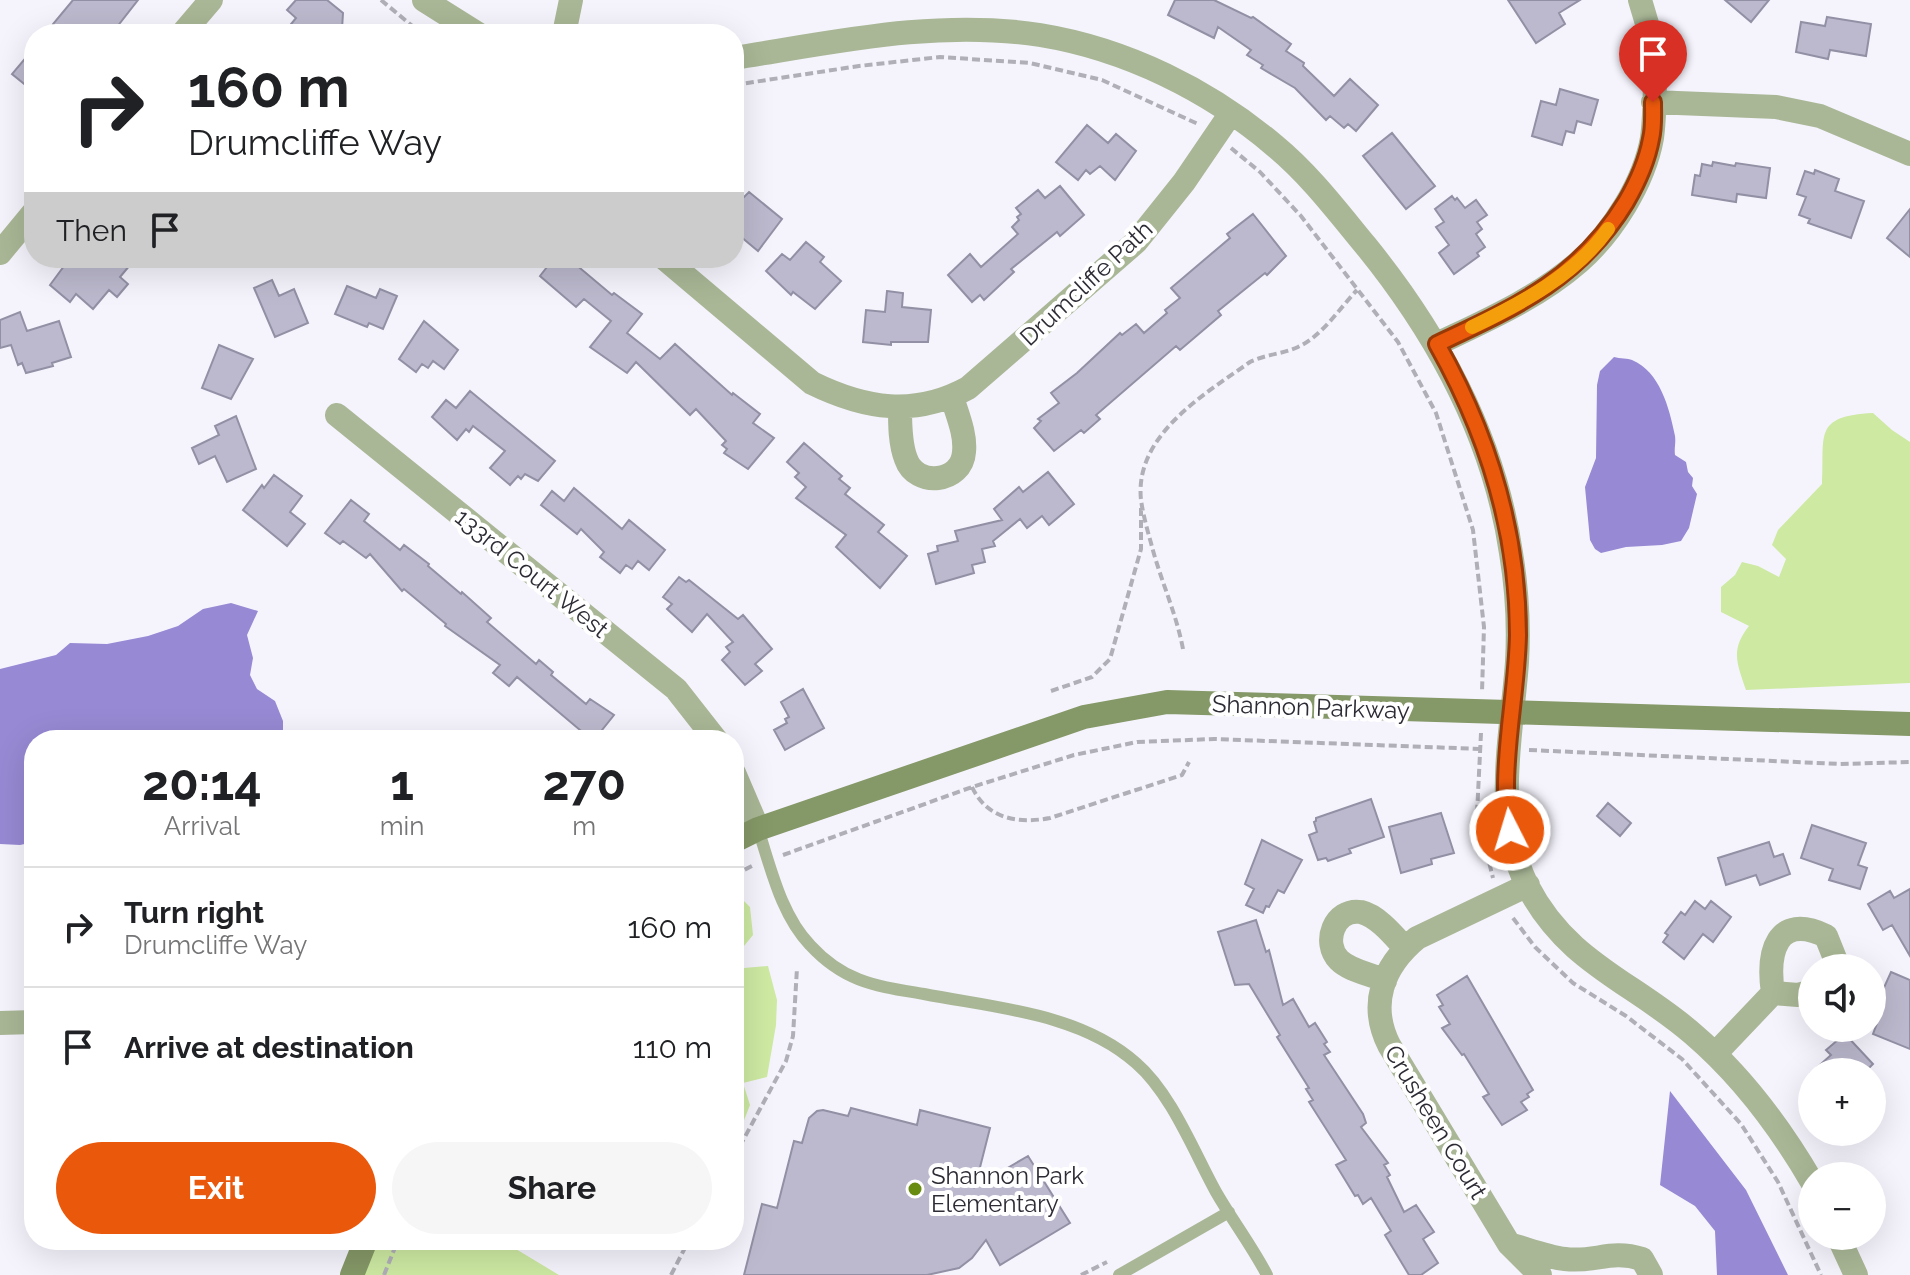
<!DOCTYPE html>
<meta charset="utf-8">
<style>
body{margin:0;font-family:Raleway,sans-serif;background:#f6f6f6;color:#202124;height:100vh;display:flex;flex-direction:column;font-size:30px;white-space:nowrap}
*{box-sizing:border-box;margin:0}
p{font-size:26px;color:#757577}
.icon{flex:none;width:44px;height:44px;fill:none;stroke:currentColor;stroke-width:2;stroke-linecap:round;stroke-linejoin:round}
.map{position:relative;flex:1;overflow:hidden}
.panel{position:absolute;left:24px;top:730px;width:720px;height:520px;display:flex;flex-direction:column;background:#fff;border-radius:32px;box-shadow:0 8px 32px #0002}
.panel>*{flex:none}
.guide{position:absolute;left:24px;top:24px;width:720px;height:244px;border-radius:32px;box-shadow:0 8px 32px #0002;background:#fff;color:#202124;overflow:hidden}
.buttons{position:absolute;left:1798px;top:954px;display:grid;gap:16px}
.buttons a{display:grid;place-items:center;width:88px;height:88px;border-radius:50%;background:#fff;box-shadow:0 8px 32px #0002;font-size:40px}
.pin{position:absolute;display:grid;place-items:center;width:68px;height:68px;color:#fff;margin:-82px -34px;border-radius:50% 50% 50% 0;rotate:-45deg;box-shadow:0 0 8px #0007}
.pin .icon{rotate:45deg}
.me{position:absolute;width:88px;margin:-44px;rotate:355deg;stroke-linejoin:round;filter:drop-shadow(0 0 6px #0008)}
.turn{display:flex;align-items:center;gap:28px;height:168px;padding:0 32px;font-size:36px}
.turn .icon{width:104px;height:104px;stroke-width:2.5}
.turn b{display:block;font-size:56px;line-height:68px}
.then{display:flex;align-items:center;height:76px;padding:0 32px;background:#0003;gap:16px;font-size:30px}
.eta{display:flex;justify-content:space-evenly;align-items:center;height:136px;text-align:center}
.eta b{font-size:48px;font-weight:700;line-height:56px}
.button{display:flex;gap:16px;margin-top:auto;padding:16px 32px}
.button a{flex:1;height:92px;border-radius:48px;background:#ea580c;color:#fff;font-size:32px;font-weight:700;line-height:92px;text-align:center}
.button a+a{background:#f6f6f6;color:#202124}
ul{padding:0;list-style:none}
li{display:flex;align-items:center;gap:24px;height:120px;padding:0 32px;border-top:2px solid #e0e0e0}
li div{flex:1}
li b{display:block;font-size:30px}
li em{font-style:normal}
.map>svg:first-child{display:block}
</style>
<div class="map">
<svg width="1910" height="1275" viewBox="0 0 1910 1275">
<rect width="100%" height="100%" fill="#f5f4fd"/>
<!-- green -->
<path fill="#cde9a2" d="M1873,413L1892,430L1910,442V683L1746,690C1737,663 1730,650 1749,626L1721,612V587L1735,575L1742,562L1758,566L1779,577L1786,559L1772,545L1778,530L1822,484C1825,436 1812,416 1873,413Z
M734,874L738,895L750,907L753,935L744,946V968L768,966L777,1000L776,1025L767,1077L743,1083L750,1105L739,1133L734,1138Z
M366,1240H501L559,1275H352Z"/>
<!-- water -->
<path fill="#9789d3" d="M1614,357C1620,359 1628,358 1632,360C1660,372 1669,407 1675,436C1676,443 1674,448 1675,455L1686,462L1688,472L1693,478L1692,486L1697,494L1689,528L1681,541L1662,545L1626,547L1601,553L1595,549L1590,540L1585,487L1596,458L1597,385L1600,371Z
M231,603L258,611L247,635L253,658L250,675L257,689L275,701L283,721V740H34V842L20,845L0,844V669L56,655L70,643L107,644L148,636L178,626L203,609Z
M1670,1091L1746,1190L1788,1275H1717L1715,1231L1695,1206L1660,1185Z"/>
<!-- building -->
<path fill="#bcb9ce" stroke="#9290a4" stroke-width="2" d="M73,0H138L113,32L106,27L100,34H65L53,24Z
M296,0H327L343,13L342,29L333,30L330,34H283L296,18L287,10Z
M1175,0H1214L1251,18L1253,17L1291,44L1286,51L1304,63L1303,66L1334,96L1350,79L1378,105L1356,131L1348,124L1344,128L1330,116L1326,120L1295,88L1261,68L1263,65L1247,55L1251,50L1218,27L1214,38L1168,15Z
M1508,0H1580L1559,13L1565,24L1536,43Z
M1725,0H1769L1751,22Z
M1827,17L1871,24L1866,56L1830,50L1828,59L1796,52L1801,22L1825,26Z
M34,48V92L12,74Z
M1560,89L1598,100L1591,125L1577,121L1574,133L1566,131L1562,145L1532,136L1541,101L1556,105Z
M1087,125L1108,143L1116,134L1136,151L1115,180L1100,166L1090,174L1086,170L1078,180L1056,162Z
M1392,133L1435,186L1406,209L1363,156Z
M1713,162L1735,166L1736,163L1770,168L1766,198L1737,194L1736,202L1692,195L1695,175L1700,176L1702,164L1712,166Z
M1815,170L1839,179L1835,191L1864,201L1851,238L1808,223L1810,219L1799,215L1806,197L1797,194L1805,171L1814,174Z
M1060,186L1084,215L1060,236L1057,232L1011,269L1014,272L984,300L980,295L972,302L948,275L970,254L981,267L1018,234L1012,227L1019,220L1017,217L1021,214L1016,208L1038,190L1045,198Z
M749,192L782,219L758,251L734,231V207Z
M1452,196L1455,200L1457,198L1465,208L1476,200L1487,215L1477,222L1482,229L1476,234L1485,247L1477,253L1479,256L1454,274L1439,253L1449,245L1436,227L1444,222L1435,209Z
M1910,209V257L1887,238Z
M1253,214L1286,256L1267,275L1265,273L1218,311L1221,315L1180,350L1176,346L1096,415L1100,419L1084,433L1081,430L1054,451L1034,428L1041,421L1038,419L1059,403L1051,393L1077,373L1120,333L1122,335L1136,324L1144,333L1167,313L1165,310L1180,298L1171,288L1230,238L1227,234Z
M806,242L824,257L820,262L841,281L815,309L793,292L791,295L766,271L782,254L790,260Z
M70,258H122L130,265L120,277L128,284L117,297L109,290L93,309L76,294L70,302L50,285Z
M554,258H568L612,295L614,293L642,314L627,333L660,359L675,344L732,395L733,393L760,414L753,423L774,438L748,469L724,453L727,449L722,445L726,441L696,409L690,415L636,362L627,373L590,347L611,321L584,299L576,307L540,276Z
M272,280L279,296L294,289L308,323L275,337L254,288Z
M347,286L376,298L380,289L397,296L383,329L369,323L367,327L335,314Z
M887,291L903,293L902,307L931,310L928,342H891V345L863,342L866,310L885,312Z
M20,312L27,331L59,321L71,357L52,363L53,366L26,373L22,363L18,365L11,345L0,348V320Z
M424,321L458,350L444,369L433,361L428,368L422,364L416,372L399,359Z
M219,345L253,359L231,399L202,388Z
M470,391L555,461L538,481L525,474L521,479L518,476L510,485L490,468L505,451L473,426L469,432L466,429L457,440L432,417L446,400L456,408Z
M236,416L256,469L227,482L215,456L199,464L192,448L219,435L215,426Z
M804,443L842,476L839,479L850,488L845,494L884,525L878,532L907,556L880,588L836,547L846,535L796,498L806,487L795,477L799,473L787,462Z
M1048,472L1074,504L1049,525L1042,516L1027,528L1020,519L993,541L995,546L982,549L985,562L972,565L974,573L936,584L928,554L938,551L937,546L958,541L955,531L1002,520L994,509L1019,487L1023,492Z
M274,475L302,496L290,512L305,524L287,546L243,510L262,485L264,488Z
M574,488L622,529L629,520L665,550L649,570L638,561L632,569L626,565L620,573L600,557L604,552L581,529L577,534L541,505L552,491L564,501Z
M351,500L369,514L364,521L400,550L404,545L429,564L428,566L461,594L462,592L491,618L487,622L536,664L539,660L553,672L551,675L586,704L590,699L614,715L594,740H586L577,733L580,730L517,677L509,686L493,673L500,665L445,626L446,624L404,589L402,591L370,554L366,558L343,541L340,544L325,533Z
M679,577L686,582L689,580L738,619L743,615L772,649L755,664L762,671L745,685L722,660L730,652L726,647L733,642L707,614L692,632L667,609L672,604L663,597Z
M803,689L824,728L785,750L774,730L787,723L785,719L789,717L781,702Z
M1371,799L1384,837L1349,849L1351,853L1328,861L1326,858L1318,860L1309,835L1317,832L1314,822L1316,821V818Z
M1608,803L1631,823L1620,836L1597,816Z
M1441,813L1454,853L1431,859L1432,864L1401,873L1389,827Z
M1812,825L1866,843L1858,865L1867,868L1860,889L1829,880L1833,869L1801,858Z
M1262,840L1302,860L1284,893L1278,890L1269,907L1266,906L1263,913L1246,905L1254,889L1245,884Z
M1769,842L1774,857L1783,854L1790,874L1760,885L1756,875L1726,885L1718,858Z
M1910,889V956L1892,925L1883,930L1868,904L1890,891L1894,898Z
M1695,901L1705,909L1711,901L1731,917L1713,942L1703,934L1684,959L1663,942L1668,935L1665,933L1681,912L1685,915Z
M1256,920L1266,952L1269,950L1283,1005L1293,999L1309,1027L1315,1023L1327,1042L1324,1044L1330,1052L1324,1055L1363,1114L1366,1123L1361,1127L1388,1163L1384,1165L1390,1175L1387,1177L1404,1212L1416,1205L1434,1232L1423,1239L1438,1263L1421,1275H1409L1385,1235L1391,1231L1371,1198L1363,1204L1358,1195L1355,1196L1336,1165L1346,1160L1309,1102L1313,1100L1306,1089L1309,1088L1277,1037L1280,1035L1249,984L1235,985L1218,932Z
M1891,972L1910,980V1049L1873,1034L1884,1005L1877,1003Z
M1467,976L1533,1090L1527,1094L1529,1097L1521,1102L1527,1110L1502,1125L1483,1097L1489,1094L1464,1054L1462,1055L1442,1028L1450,1024L1439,1007L1443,1005L1437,995Z
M1845,1034L1873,1064L1865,1072H1812L1831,1055L1826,1050Z
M851,1108L917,1125L920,1110L990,1128L975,1187L1028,1156L1070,1223L1000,1265L986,1240L972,1258L959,1268L927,1275H744L762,1204L777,1208L794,1141L802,1143L809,1118L817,1111L823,1110L848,1116Z"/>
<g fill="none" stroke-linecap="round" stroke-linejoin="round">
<!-- path -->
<path stroke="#b0aeb7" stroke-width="4" stroke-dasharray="8 4" stroke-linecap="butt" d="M381,0L422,34
M734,85L859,66L940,57L1030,63L1102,80L1198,124
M1231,148L1260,172L1301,216L1398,342L1436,413L1473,530L1484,627L1482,692
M1183,649C1176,612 1160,579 1151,543C1147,529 1143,514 1141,500C1134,435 1205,394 1250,362C1266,354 1283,354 1298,347C1322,336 1339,309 1357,290
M1051,691L1092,677L1110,659L1141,549V507
M1481,733L1477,814L1493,878
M1529,750L1840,764L1910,762
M972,787C987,819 1018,824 1050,818L1182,775L1189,762
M783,855L972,787L1074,755L1137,742L1214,739L1480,749
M734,875L752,866
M1513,918L1535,947L1573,983L1626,1016L1682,1059L1741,1124L1778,1182L1821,1275
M734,1157L786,1061L793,1036L797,968
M384,1275L398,1240
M671,1275L689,1240
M1081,1275L1107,1262"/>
<!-- lane -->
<path stroke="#a9b796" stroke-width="12" d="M758,829C771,868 781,915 810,945C845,983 877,986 924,994C995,1008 1080,1013 1136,1063C1171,1093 1194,1152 1216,1192C1232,1220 1252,1246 1267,1275
M1119,1275L1229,1212"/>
<!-- street -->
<path stroke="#a9b796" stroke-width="24" d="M424,0L478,34
M182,34L211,0
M564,34L571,0
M734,58C835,42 937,19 1040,35C1126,49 1209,90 1275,146C1310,175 1337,211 1366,246C1439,336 1494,437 1511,553C1517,589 1519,626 1517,662C1512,735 1492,815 1527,885C1567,963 1632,981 1693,1034C1742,1076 1780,1127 1812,1182
M1653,102L1776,107L1820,116L1910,154
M0,253L34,212
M664,258L812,383C865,409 915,417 968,388L1136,242L1184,182L1231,113
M1437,344C1485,321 1538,298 1579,262C1612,233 1644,183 1652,138C1655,116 1655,88 1655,65C1654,43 1646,21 1640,0
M900,409C900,424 900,444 906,459C916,488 962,483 964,452C966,434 957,414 952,397
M337,415L676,689L716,740
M734,773L758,829
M1528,885L1417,938C1382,967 1369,1005 1389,1045L1509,1244L1540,1275
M1385,981C1371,974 1350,971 1339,960C1322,943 1334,908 1361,912C1378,916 1394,936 1405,948
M1773,993C1767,953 1776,912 1826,936L1836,961L1834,968
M1773,993L1798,995L1812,991
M0,1023L34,1022
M1715,1054L1773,993
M1838,1236L1856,1275
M1509,1244C1527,1249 1547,1257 1565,1259C1595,1263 1610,1249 1642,1259L1651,1275"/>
<!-- secondary -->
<path stroke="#859867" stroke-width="24" d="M734,841L758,829L1084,717L1167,702L1910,724
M352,1275L366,1240"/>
</g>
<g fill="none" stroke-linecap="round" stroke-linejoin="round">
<defs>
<path id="route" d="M1510,830C1509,816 1506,801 1506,787C1506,736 1517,686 1518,635C1518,532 1487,433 1437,344C1516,307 1579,279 1626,202C1637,183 1647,161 1651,139C1654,127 1653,114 1653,102"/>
</defs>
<!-- route casing -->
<use href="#route" stroke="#983908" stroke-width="20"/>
<!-- route -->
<use href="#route" stroke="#ea580c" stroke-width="14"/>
<!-- slow -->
<path stroke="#f59e0b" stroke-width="14" d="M1472,327C1522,303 1575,275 1608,229"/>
</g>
<!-- markers -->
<circle fill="#688b11" stroke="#fff" stroke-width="3" cx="915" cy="1189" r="8"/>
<g text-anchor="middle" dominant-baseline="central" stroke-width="8" stroke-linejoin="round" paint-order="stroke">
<!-- street labels -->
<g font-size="24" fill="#2d2b34" stroke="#fff">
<text transform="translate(1086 283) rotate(-43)">Drumcliffe Path</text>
<text transform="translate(532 573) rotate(39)">133rd Court West</text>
<text transform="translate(1311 707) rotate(2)">Shannon Parkway</text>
<text transform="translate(1436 1122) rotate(59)">Crusheen Court</text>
</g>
<!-- poi labels -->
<g font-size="24" fill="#2d2b34" stroke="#fff" text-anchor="start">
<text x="931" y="1175">Shannon Park<tspan x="931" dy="28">Elementary</tspan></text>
</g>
</g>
</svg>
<div class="buttons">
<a><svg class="icon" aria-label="sound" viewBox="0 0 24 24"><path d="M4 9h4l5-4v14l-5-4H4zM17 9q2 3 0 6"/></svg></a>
<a>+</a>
<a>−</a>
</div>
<div class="pin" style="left:1653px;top:102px;background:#d93025"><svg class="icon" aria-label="arrive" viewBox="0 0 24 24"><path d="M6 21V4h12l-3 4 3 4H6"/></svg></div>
<svg class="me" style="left:1510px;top:830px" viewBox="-20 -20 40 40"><circle r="17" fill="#ea580c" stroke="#fff" stroke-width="3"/><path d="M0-11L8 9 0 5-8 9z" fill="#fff"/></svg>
<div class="guide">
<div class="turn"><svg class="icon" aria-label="right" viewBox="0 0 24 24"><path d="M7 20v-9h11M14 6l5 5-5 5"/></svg><div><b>160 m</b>Drumcliffe Way</div></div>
<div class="then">Then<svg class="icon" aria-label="arrive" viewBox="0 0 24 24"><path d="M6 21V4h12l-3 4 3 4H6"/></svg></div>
</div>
<section class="panel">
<div class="eta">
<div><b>20:14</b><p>Arrival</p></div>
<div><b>1</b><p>min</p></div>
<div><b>270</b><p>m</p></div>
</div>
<ul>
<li><svg class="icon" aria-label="right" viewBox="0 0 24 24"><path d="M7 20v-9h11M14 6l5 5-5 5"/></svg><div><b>Turn right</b><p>Drumcliffe Way</p></div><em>160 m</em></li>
<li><svg class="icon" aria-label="arrive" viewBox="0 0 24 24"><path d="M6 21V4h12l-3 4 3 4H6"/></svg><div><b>Arrive at destination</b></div><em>110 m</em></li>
</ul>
<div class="button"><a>Exit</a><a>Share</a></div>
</section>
</div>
